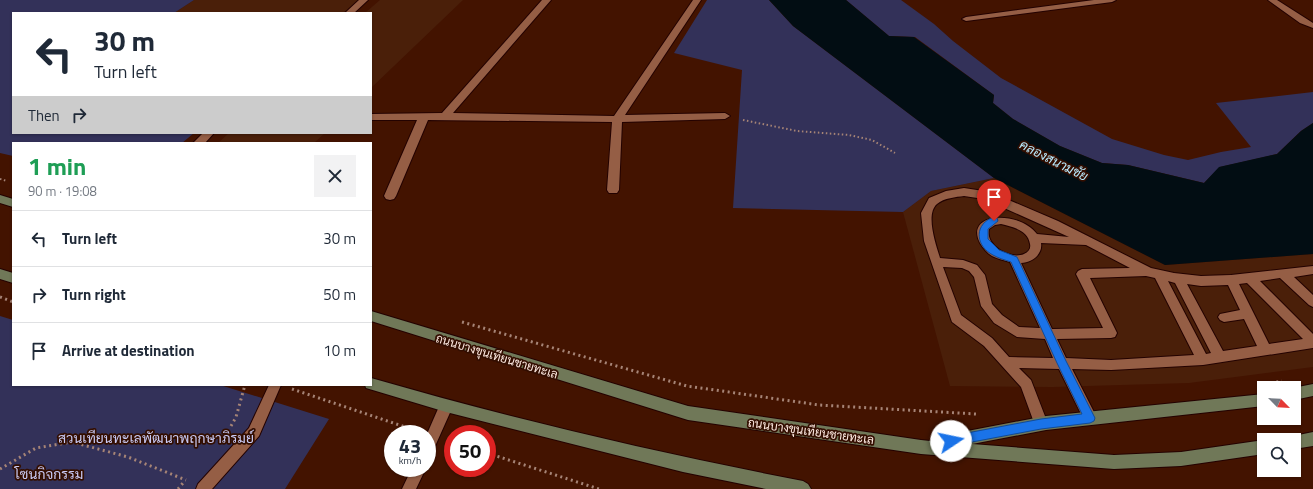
<!DOCTYPE html>
<meta charset="utf-8">
<style>
body{margin:0;font-family:"Titillium Web",Sarabun,sans-serif;background:#f2f2f3;color:#1f2937;height:100vh;display:flex;flex-direction:column;font-size:15px;white-space:nowrap}
*{box-sizing:border-box;margin:0}
p{font-size:13px;color:#747a83}
.icon{flex:none;width:22px;height:22px;fill:none;stroke:currentColor;stroke-width:2;stroke-linecap:round;stroke-linejoin:round}
.map{position:relative;flex:1;overflow:hidden}
.details{position:absolute;left:12px;top:142px;width:360px;height:244px;display:flex;flex-direction:column;background:#fff;border-radius:0px;box-shadow:0 1px 3px #0004}
.details>*{flex:none}
.hud{position:absolute;left:12px;top:12px;width:360px;height:122px;border-radius:0px;box-shadow:0 1px 3px #0004;background:#fff;color:#1f2937;overflow:hidden}
.needle{width:26px;rotate:114deg}
.buttons{position:absolute;left:1257px;top:381px;display:grid;gap:8px}
.buttons a{display:grid;place-items:center;width:44px;height:44px;border-radius:0px;background:#fff;box-shadow:0 1px 3px #0004;font-size:20px}
.speed{position:absolute;left:384px;top:425px;display:flex;gap:8px;font-size:20px;font-weight:700;text-align:center}
.speed>*{display:grid;place-content:center;width:52px;height:52px;border-radius:50%;background:#fff;box-shadow:0 1px 3px #0004;line-height:1}
.speed small{font-size:10px;font-weight:400}
.speed .limit{border:6px solid #d22;background:#fff;color:#111}
.pin{position:absolute;display:grid;place-items:center;width:34px;height:34px;color:#fff;margin:-41px -17px;border-radius:50% 50% 50% 0;rotate:-45deg;box-shadow:0 0 4px #0007}
.pin .icon{rotate:45deg}
.me{position:absolute;width:44px;margin:-22px;rotate:79deg;stroke-linejoin:round;filter:drop-shadow(0 0 3px #0008)}
.turn{display:flex;align-items:center;gap:14px;height:84px;padding:0 16px;font-size:18px}
.turn .icon{width:52px;height:52px;stroke-width:2.5}
.turn b{display:block;font-size:28px;line-height:34px}
.then{display:flex;align-items:center;height:38px;padding:0 16px;background:#0003;gap:8px;font-size:15px}
.round{display:grid;place-items:center;flex:none;width:42px;height:42px;border-radius:0px;background:#f2f2f3}
.headline{display:flex;align-items:center;justify-content:space-between;height:68px;padding:0 16px}
h1{font-size:24px;font-weight:700;line-height:30px;color:#1e9e55}
ul{padding:0;list-style:none}
li{display:flex;align-items:center;gap:12px;height:56px;padding:0 16px;border-top:1px solid #e0e1e3}
li div{flex:1}
li b{display:block;font-size:15px}
li em{font-style:normal}
.map>svg:first-child{display:block}
</style>
<div class="map">
<svg width="1313" height="489" viewBox="0 0 1313 489">
<rect width="100%" height="100%" fill="#431300"/>
<!-- built -->
<path fill="#4a1f09" d="M194,0H359L343,13H174Z
M380,0H463L371,88V13H365Z
M229,133H325L314,143H218Z
M994,178L1165,265L1313,254V367L1189,383L1053,387L950,386L903,212L931,191Z"/>
<!-- green -->
<path fill="#333159" d="M0,0H194L174,13H13V133H194L182,143H13V156L0,153Z
M707,0H769L793,26L994,178L931,191L903,212L733,208L742,70L674,53Z
M846,0H901L934,24L953,41L1001,78L1112,139L1164,155L1188,160L1221,152L1251,147L1216,103L1313,92V123L1301,131L1277,154L1220,167L1204,183L1128,165L1102,163L1060,146L1013,119L993,103L994,95L915,37L889,36Z
M0,316L13,320V385H220L329,419L285,489H0Z"/>
<!-- water -->
<path fill="#020d13" d="M769,0H846L889,36L914,37L994,95L993,103L1013,119L1060,146L1102,163L1128,165L1204,183L1219,167L1277,154L1301,131L1313,123V254L1165,265L994,178L793,26Z"/>
<g fill="none" stroke-linecap="round" stroke-linejoin="round">
<defs>
<path id="lane" d="M1094,0H1116L1112,2L966,21L962,19L966,17Z
M1268,0H1277L1313,23V28L1300,23Z
M964,188L990,192L1058,221L1151,268L1174,273L1201,276L1231,275L1313,266V274L1294,277L1313,295V307L1309,305L1280,278L1260,281L1313,334V348L1203,365L1111,370L1072,369L1097,418L1095,422L1090,424L1085,422L1059,369L1019,368L1031,380L1048,424L1046,428L1041,430L1036,428L1021,387L984,346L952,322L924,241L921,213L929,198L946,191ZM964,196L984,199L1069,237L1037,234C1019,210 964,212 980,243C983,248 987,253 992,256C998,259 1004,260 1010,262L1040,328L1019,327L1002,315L992,304L985,275L977,265L963,260L940,258C936,245 925,214 937,204C944,198 956,197 964,196ZM1001,224C1013,227 1028,230 1030,244C1031,248 1029,252 1024,254C1010,260 985,246 989,229L995,225ZM1041,243L1086,245L1130,268L1082,269L1078,271L1076,274L1103,328L1052,329L1021,263C1032,263 1043,254 1041,243ZM943,267L962,268L969,271L974,277L981,306L994,323L1017,337L1045,339L1053,358L1009,357L992,338L961,315ZM1146,276L1155,278L1194,355L1111,360L1066,358L1057,339L1111,338L1115,337L1117,333L1090,278ZM1168,281L1175,283L1211,353L1206,354ZM1247,283L1303,339L1269,344L1239,284ZM1187,284L1201,286L1228,285L1240,310L1220,314L1218,317L1220,320L1224,322L1244,319L1257,346L1223,351Z
M269,385H281L259,436L212,489H196L198,484L249,428Z
M446,400L451,402L453,406L432,453L427,454V434L441,402Z
M412,468H426L416,489H402Z"/>
<path id="street" d="M359,0H368L354,13H345Z
M542,0H551L453,113L614,116L693,0H701L625,115L725,113L730,116L725,119L622,122L619,190L617,193H609L607,190L612,122L428,120L396,196L394,199L390,200L386,199L384,196L417,120H371V114L442,113Z
M203,133H214L205,143H193Z"/>
<path id="secondary" d="M0,195L13,199V207L0,203Z
M0,269L13,273V283L0,279Z
M371,311L688,406L921,440L930,441L936,437L1046,416L1264,394V406L1046,430L972,444L1114,455L1181,452L1264,440V454L1181,466L1114,469L921,454L688,420L371,321Z
M371,378C513,419 658,453 803,481L808,484L811,489H766L683,472L446,412L366,388L365,385H371Z
M1313,384V396L1294,400L1293,388Z
M1313,432V446L1294,449V440H1288L1289,437Z"/>
</defs>
<!-- lane casing -->
<use href="#lane" stroke="#230200" stroke-width="2"/>
<!-- street casing -->
<use href="#street" stroke="#230200" stroke-width="2"/>
<!-- secondary casing -->
<use href="#secondary" stroke="#230200" stroke-width="2"/>
<!-- path-far1 -->
<path stroke="#a68476" stroke-width="2" stroke-dasharray="1.5 2.5" stroke-linecap="butt" d="M743,120L797,131L849,135L872,140L895,153
M0,179L7,181"/>
<!-- path -->
<path stroke="#a68476" stroke-width="3" stroke-dasharray="2 3.5" stroke-linecap="butt" d="M0,297L13,302
M462,322L687,386L819,405L976,414
M1271,383L1282,381
M292,389L414,430
M231,426L236,417L245,385
M487,453L599,489
M0,469L36,448L72,442L128,457L186,480
M178,489L183,483"/>
<!-- lane -->
<use href="#lane" fill="#955e45" fill-rule="evenodd"/>
<!-- street -->
<use href="#street" fill="#955e45" fill-rule="evenodd"/>
<!-- secondary -->
<use href="#secondary" fill="#707858" fill-rule="evenodd"/>
</g>
<!-- route -->
<path fill="#1a73e8" stroke="#114b97" d="M991,218H997L998,221L988,229V239L999,250L1017,257L1066,361L1095,418L1094,421L1090,423L1041,429L951,446L947,445L946,441L947,437L951,436L1041,419L1082,414L1057,363L1011,262C1005,260 998,258 993,255C977,247 973,227 991,218Z"/>
<g text-anchor="middle" dominant-baseline="central" stroke-width="3.5" stroke-linejoin="round" paint-order="stroke">
<!-- street labels -->
<g font-size="12" fill="#ffebe2" stroke="#330e00">
<text transform="translate(497 356) rotate(17)">ถนนบางขุนเทียนชายทะเล</text>
<text transform="translate(811 431) rotate(8)">ถนนบางขุนเทียนชายทะเล</text>
</g>
<!-- water labels -->
<g font-size="13" font-style="italic" fill="#b8eafe" stroke="#330e00">
<text transform="translate(1054 160) rotate(27)">คลองสนามชัย</text>
</g>
<!-- near-park labels -->
<g font-size="14" fill="#c9caf4" stroke="#330e00">
<text x="156" y="437">สวนเทียนทะเลพัฒนาพฤกษาภิรมย์</text>
<text x="49" y="473">โซนกิจกรรม</text>
</g>
</g>
</svg>
<div class="buttons">
<a><svg class="needle" viewBox="-14 -14 28 28"><path d="M0-13l5 13h-10z" fill="#e53935"/><path d="M0 13l5-13h-10z" fill="#747a83"/></svg></a>
<a><svg class="icon" aria-label="search" viewBox="0 0 24 24"><circle cx="10" cy="10" r="6"/><path d="M15 15l6 6"/></svg></a>
</div>
<div class="speed"><div>43<small>km/h</small></div><div class="limit">50</div></div>
<div class="pin" style="left:994px;top:221px;background:#d93025"><svg class="icon" aria-label="arrive" viewBox="0 0 24 24"><path d="M6 21V4h12l-3 4 3 4H6"/></svg></div>
<svg class="me" style="left:951px;top:441px" viewBox="-20 -20 40 40"><circle r="19" fill="#fff"/><path d="M0-13L10 11 0 6-10 11z" fill="#1a73e8"/></svg>
<div class="hud">
<div class="turn"><svg class="icon" aria-label="left" viewBox="0 0 24 24"><path d="M17 20v-9H6M10 6l-5 5 5 5"/></svg><div><b>30 m</b>Turn left</div></div>
<div class="then">Then<svg class="icon" aria-label="right" viewBox="0 0 24 24"><path d="M7 20v-9h11M14 6l5 5-5 5"/></svg></div>
</div>
<section class="details">
<div class="headline"><div><h1>1 min</h1><p>90 m · 19:08</p></div><a class="round"><svg class="icon" aria-label="close" viewBox="0 0 24 24"><path d="M6 6l12 12M18 6L6 18"/></svg></a></div>
<ul>
<li><svg class="icon" aria-label="left" viewBox="0 0 24 24"><path d="M17 20v-9H6M10 6l-5 5 5 5"/></svg><div><b>Turn left</b></div><em>30 m</em></li>
<li><svg class="icon" aria-label="right" viewBox="0 0 24 24"><path d="M7 20v-9h11M14 6l5 5-5 5"/></svg><div><b>Turn right</b></div><em>50 m</em></li>
<li><svg class="icon" aria-label="arrive" viewBox="0 0 24 24"><path d="M6 21V4h12l-3 4 3 4H6"/></svg><div><b>Arrive at destination</b></div><em>10 m</em></li>
</ul>
</section>
</div>
